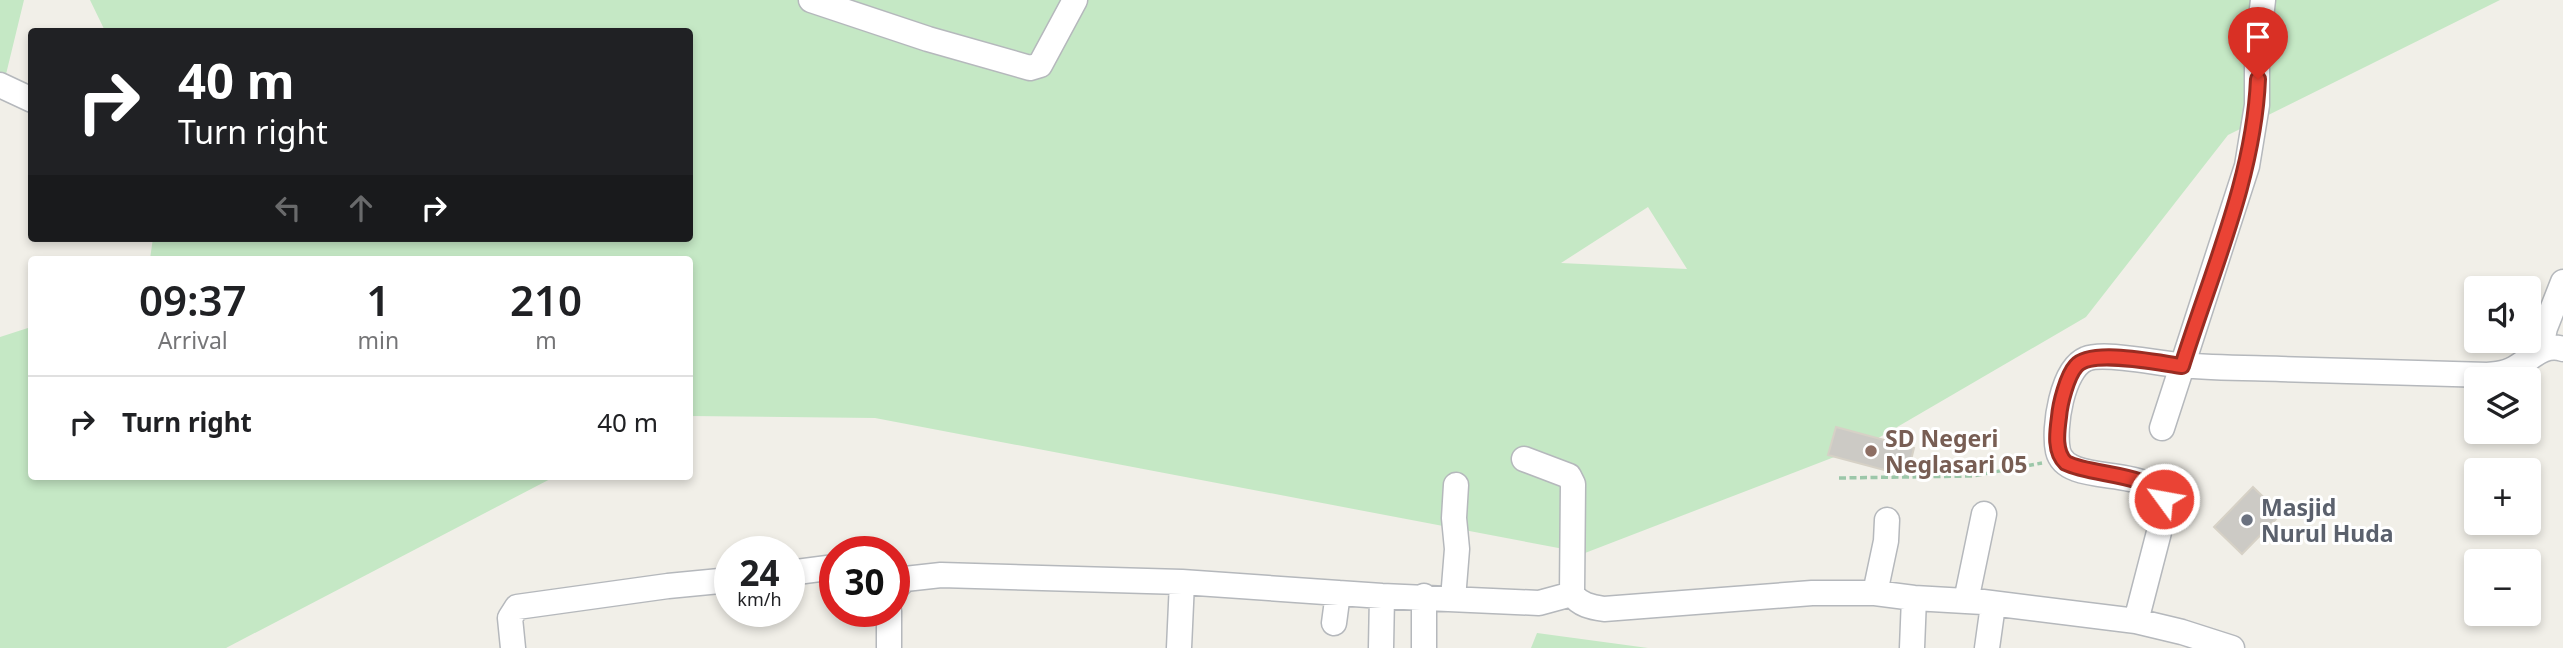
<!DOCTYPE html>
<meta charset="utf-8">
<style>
body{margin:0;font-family:"Noto Sans",sans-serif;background:#f2f2f2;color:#202124;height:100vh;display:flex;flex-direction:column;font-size:26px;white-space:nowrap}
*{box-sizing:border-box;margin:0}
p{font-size:23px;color:#757577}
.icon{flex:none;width:38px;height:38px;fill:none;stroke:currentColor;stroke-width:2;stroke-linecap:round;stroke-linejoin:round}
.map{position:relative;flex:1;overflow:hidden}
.details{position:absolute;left:28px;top:256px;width:665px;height:224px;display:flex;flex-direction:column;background:#fff;border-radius:7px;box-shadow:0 4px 10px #0003}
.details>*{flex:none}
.hud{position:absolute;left:28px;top:28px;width:665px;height:214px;border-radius:7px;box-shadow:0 4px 10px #0003;background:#202124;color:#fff;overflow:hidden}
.tools{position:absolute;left:2464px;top:276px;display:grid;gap:14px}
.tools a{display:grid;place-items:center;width:77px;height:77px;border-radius:7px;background:#fff;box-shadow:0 4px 10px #0003;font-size:35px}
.speed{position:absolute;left:714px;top:536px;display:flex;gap:14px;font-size:35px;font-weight:700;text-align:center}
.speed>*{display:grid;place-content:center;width:91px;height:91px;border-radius:50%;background:#fff;box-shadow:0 4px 10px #0003;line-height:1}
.speed small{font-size:18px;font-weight:400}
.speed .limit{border:10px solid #d22;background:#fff;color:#111}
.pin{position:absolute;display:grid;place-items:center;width:60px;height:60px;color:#fff;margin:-72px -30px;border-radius:50% 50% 50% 0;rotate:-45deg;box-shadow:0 0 7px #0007}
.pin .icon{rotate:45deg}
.me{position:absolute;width:77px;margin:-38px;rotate:302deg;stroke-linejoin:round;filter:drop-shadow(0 0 5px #0008)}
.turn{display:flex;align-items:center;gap:24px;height:147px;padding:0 35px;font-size:32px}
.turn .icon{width:91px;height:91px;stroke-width:2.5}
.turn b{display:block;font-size:49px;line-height:60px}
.lanes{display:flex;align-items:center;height:66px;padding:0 35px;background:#0003;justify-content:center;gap:35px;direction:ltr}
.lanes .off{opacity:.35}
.eta{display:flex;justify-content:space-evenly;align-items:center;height:119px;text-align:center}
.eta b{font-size:42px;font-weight:600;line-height:49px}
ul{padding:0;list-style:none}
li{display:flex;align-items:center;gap:21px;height:91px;padding:0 35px;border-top:2px solid #e0e0e0}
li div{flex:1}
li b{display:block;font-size:26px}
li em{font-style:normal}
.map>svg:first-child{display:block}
</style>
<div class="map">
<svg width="2563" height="648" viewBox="0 0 2563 648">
<rect width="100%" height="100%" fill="#f1efe8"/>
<!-- green -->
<path fill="#c5e8c5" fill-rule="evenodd" d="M0,0H24L0,99Z
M90,0H2500L2228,135L2086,317L1868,444L1585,553L875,418L690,416V259H150L153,238H690V32L105,31ZM1648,207L1687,269L1561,263Z
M31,327L32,476H556L226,648H0V337Z
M1537,633L1648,648H1531Z"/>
<!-- building -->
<path fill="#cccac5" stroke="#d6d1c6" stroke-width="2" d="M1836,427L1914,448L1907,476L1828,455Z
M2253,487L2281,514L2242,554L2214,527Z"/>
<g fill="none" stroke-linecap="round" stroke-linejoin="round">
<defs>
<path id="minor" d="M811,0L928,39L1030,68L1040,65L1075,0
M0,85L32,100
M2540,351L2545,328L2563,282
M2162,428L2247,166L2257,105V52L2263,0
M1524,459L1569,476L1573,484L1572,594
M789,573L835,567
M894,590L905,579L941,575L1182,582L1382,596L1539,603L1572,594C1580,605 1591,607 1604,609L1812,593H1875L1914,598L1983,602L2136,621L2182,632L2232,648
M1875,593L1886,541L1887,520
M1453,599L1457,549L1454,518L1456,485
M1966,601L1984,514
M2136,621L2165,509C2163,460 2067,490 2058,451C2053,428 2062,369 2086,359C2104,351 2159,364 2180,365C2214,368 2248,368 2281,369C2350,371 2419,373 2488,375C2496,374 2503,374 2511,370C2529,362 2541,342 2563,349
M1334,623L1338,593
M513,648L510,618L517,607L668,586L730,580
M889,648V611
M1179,648L1182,582
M1381,648L1382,596
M1424,648V596
M1912,648L1914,598
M1987,648L1993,605"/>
</defs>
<!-- minor casing -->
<use href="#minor" stroke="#b5b8bc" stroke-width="27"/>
<!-- path -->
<path stroke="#9cc7a9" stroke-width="3.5" stroke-dasharray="7 3.5" stroke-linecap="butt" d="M1839,478L1973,476L2042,463"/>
<!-- minor -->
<use href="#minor" stroke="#fff" stroke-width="24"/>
</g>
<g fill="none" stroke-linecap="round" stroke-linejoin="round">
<defs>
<path id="route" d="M2164,499C2151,473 2092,476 2066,463C2054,452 2057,432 2059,417C2060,404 2067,376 2076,366C2091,348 2159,363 2182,366C2211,273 2254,177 2258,79"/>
</defs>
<!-- route casing -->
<use href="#route" stroke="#982c22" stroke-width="18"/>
<!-- route -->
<use href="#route" stroke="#ea4335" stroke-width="12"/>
</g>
<!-- markers -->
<circle fill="#8d6e63" stroke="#fff" stroke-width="2.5" cx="1871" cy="451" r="7"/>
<circle fill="#6b7280" stroke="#fff" stroke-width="2.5" cx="2247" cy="520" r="7"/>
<g text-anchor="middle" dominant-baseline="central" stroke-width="6" stroke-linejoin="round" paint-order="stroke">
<!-- education labels -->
<g font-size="23" font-weight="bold" fill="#785e54" stroke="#fff" text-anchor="start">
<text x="1885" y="438">SD Negeri<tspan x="1885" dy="26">Neglasari 05</tspan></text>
</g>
<!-- worship labels -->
<g font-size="23" font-weight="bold" fill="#5b616d" stroke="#fff" text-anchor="start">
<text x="2261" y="507">Masjid<tspan x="2261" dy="26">Nurul Huda</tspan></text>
</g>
</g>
</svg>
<div class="tools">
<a><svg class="icon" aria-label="sound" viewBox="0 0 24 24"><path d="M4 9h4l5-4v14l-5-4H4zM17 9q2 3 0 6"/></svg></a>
<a><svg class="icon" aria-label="layers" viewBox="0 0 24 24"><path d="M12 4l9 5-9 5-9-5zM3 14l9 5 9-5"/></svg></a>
<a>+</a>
<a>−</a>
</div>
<div class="speed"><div>24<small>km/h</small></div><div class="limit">30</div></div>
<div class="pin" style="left:2258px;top:79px;background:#d93025"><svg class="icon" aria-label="arrive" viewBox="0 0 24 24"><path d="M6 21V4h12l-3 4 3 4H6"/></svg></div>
<svg class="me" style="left:2164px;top:499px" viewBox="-20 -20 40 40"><circle r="17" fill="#ea4335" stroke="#fff" stroke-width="3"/><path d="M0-11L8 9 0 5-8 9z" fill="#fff"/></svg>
<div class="hud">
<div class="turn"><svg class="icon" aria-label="right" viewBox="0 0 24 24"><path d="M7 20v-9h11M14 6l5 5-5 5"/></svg><div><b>40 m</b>Turn right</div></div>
<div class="lanes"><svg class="icon off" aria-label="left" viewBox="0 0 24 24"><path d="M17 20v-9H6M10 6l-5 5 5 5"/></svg><svg class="icon off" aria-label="ahead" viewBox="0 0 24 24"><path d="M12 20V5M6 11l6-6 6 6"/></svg><svg class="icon" aria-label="right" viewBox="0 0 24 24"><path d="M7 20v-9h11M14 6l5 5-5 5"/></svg></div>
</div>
<section class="details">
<div class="eta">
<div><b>09:37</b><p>Arrival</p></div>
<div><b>1</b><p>min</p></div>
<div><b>210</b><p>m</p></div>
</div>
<ul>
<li><svg class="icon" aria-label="right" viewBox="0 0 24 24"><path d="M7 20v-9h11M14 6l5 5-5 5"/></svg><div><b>Turn right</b></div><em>40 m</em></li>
</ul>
</section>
</div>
